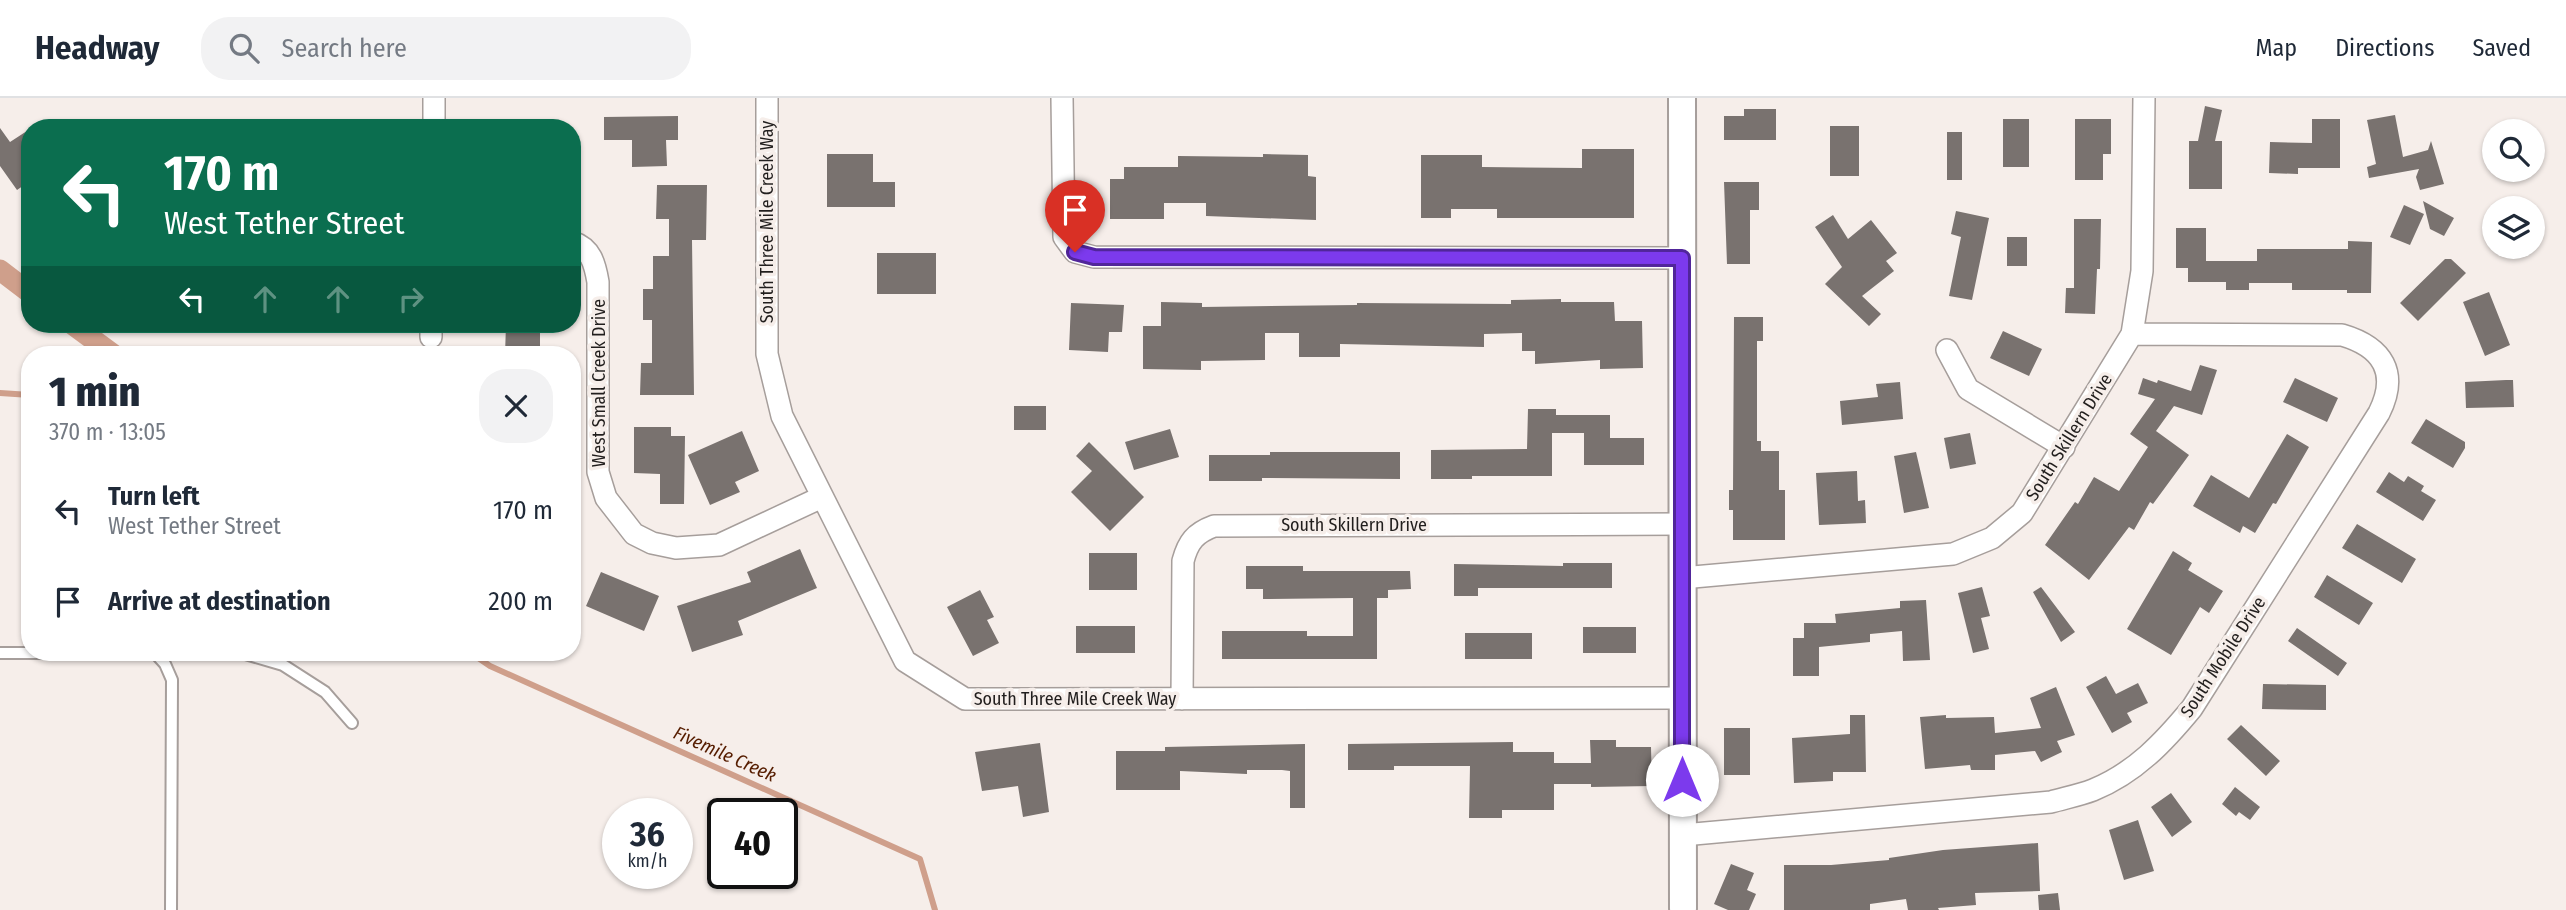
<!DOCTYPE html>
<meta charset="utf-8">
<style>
body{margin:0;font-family:"Fira Sans Condensed",sans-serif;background:#f2f2f3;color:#1f2937;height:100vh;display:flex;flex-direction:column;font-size:26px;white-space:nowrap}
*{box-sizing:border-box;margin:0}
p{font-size:23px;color:#747a83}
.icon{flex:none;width:38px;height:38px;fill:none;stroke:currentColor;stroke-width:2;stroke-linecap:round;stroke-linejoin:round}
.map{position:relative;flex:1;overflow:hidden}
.panel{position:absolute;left:21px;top:248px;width:560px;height:315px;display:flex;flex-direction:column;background:#fff;border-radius:28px;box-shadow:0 2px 5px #0004}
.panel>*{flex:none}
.banner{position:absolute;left:21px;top:21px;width:560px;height:214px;border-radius:28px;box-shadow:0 2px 5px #0004;background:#0b6e4f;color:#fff;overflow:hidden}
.buttons{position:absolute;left:2482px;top:21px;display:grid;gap:14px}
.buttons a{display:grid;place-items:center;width:63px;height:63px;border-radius:50%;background:#fff;box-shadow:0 2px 5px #0004;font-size:35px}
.speed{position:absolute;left:602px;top:700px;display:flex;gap:14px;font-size:35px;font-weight:700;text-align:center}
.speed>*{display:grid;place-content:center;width:91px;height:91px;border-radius:50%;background:#fff;box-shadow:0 2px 5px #0004;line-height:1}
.speed small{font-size:18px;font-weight:400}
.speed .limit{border:4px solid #111;border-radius:10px;background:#fff;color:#111}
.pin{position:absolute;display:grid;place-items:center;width:60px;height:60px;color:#fff;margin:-72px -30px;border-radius:50% 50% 50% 0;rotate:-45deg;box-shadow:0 0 7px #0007}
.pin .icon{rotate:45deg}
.me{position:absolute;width:77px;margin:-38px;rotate:0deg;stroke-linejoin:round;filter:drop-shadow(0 0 5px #0008)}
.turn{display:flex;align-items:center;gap:24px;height:147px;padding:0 28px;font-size:32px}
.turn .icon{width:91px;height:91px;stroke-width:2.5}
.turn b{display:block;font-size:49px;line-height:60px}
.lanes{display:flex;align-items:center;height:66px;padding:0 28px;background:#0003;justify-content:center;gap:35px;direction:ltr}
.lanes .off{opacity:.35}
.round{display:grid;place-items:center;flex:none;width:74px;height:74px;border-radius:28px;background:#f2f2f3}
.overview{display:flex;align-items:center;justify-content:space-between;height:119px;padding:0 28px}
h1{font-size:42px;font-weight:800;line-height:52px}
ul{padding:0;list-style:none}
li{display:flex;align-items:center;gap:21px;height:91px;padding:0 28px}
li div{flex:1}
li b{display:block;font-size:26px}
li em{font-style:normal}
header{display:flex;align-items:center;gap:42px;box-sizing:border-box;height:98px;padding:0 35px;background:#fff;border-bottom:2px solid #e0e1e3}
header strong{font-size:33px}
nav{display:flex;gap:38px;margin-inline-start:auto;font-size:24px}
.search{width:490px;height:63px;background:#f2f2f3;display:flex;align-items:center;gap:18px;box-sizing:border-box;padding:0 24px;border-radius:28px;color:#747a83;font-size:26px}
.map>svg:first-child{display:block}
</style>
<header>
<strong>Headway</strong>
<div class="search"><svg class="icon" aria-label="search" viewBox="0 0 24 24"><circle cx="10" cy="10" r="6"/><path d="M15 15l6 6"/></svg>Search here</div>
<nav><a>Map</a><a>Directions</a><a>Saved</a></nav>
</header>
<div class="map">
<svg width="2566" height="812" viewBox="0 0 2566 812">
<rect width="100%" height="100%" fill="#f6eeea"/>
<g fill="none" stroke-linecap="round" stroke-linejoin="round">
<!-- stream -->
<path stroke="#cf9f8b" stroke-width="6" d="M0,295L30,297
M471,555L490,568L920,761L935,812"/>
<!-- canal -->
<path stroke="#cf9f8b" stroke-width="21" d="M0,172L30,195
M72,226L114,257"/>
</g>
<!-- building -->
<path fill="#79726f" d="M2205,8L2222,12L2215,43H2222V91H2189V43H2198Z
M1744,11H1776V42H1724V18H1744Z
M2395,17L2403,59L2428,52L2431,43L2444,86L2420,92L2416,79L2419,71L2369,80L2367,69L2376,66L2367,22Z
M678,18V42H666L667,68L632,69V42H604V19Z
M2003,21H2029V69H2003Z
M2075,21H2111V56H2103V82H2075Z
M2312,21H2340V70H2298V76L2269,75L2270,44L2312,45Z
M1830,28H1859V78H1830Z
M0,30L10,44L30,31V83L17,92L0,68Z
M1947,34H1962V82H1947Z
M1582,51H1634V120H1497V111H1451V120H1421V57H1482V69L1582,70Z
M827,56H873V84H895V109H827Z
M1263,56L1308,57V78L1316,79V122L1206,118V105H1164V121H1110V81H1124V69H1178V58L1263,59Z
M1724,84H1759V112H1750V166H1727Z
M657,87H707L706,142H692L694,297H640L641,265H652V222H643V191H653V158H669V121H656Z
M2423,103L2454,120L2444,138L2430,131Z
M2404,107L2424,116L2410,147L2390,139Z
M1956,113L1989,120L1972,202L1949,198L1961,139L1951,136Z
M1833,117L1848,141L1871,122L1897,155L1886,163L1894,173L1862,198L1881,216L1869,228L1825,186L1842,169L1815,129Z
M2074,121H2101L2100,171H2097L2095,216L2065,215L2066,190H2074Z
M2176,130H2206V163H2257V151H2348V143L2372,144L2371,195H2347V192H2292V185H2249V192H2226V184H2188V170H2176Z
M2007,139H2027V168H2007Z
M877,155H936V196H877Z
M2445,161H2451L2466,175L2418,223L2400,205Z
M2489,194L2510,247L2485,258L2463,204Z
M1561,201V204H1614L1615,223H1642L1643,270L1600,271V262L1535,266V253H1522V235L1484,236V249L1340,246V259H1299V235H1265V262L1201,263V272L1143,271V228H1161V204L1202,205V209L1357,207V205L1511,206V202Z
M1071,205L1124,207L1122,234H1109L1108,254L1069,252Z
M1734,219H1763V243H1757V343H1761V353H1779V392H1785V442H1733V412H1729V392H1733Z
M506,226H540V257H505Z
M2003,233L2042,251L2029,278L1990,260Z
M2200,267L2217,272L2202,317L2174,308L2156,333L2189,357L2153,406L2150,404L2134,432L2129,429L2089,482L2045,447L2075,404L2078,406L2094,379L2119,393L2148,349L2130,336L2155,301L2138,296L2143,280L2157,285L2158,282L2191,293Z
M2295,280L2338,300L2327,324L2283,304Z
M2506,282H2513L2514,309L2466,310L2465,284Z
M1900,284L1903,321L1842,327L1840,303L1878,299L1876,286Z
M1014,308H1046V332H1014Z
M1528,311H1556V317H1610V340H1644V367H1584V335H1552V378H1472V381H1431V352L1527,351Z
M2426,321L2465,344V350L2453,370L2411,345Z
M634,329H671V338H685L684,406H660V376L634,375Z
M1170,331L1179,359L1134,372L1125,344Z
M742,333L759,373L735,384L740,394L710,407L688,357Z
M1970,335L1976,366L1950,371L1944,340Z
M2287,336L2309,349L2276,406L2273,405L2255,435L2243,428L2240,435L2193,408L2211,377L2249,400Z
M1089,344L1144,399L1110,433L1071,394L1092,373L1076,358Z
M1270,354H1400V381L1262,380V383H1209V357H1270Z
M1916,354L1929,410L1904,415L1894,358Z
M1857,373L1858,403L1865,402L1866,425L1819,427L1816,375Z
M2389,374L2404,384L2408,378L2424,388L2421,393L2436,402L2423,423L2376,394Z
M2357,426L2416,461L2402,485L2342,450Z
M800,451L817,490L738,523L743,537L692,554L677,508L751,484L747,474Z
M2173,453L2192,465L2188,472L2223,493L2209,515L2200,509L2171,557L2127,531Z
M1089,455H1137V492H1089Z
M1563,465H1612V490H1478V498H1454V466L1563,468Z
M1246,468H1303V473H1410L1411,491L1388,492V500H1377V561H1222V533H1307V538H1353V500L1263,501V491H1246Z
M601,474L659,498L644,533L586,508Z
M2327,477L2373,505L2359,527L2314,499Z
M1982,489L1990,518L1981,520L1989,551L1973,555L1958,495Z
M2041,489L2075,534L2061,544L2033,494Z
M980,492L994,519L987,522L999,545L973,558L947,509Z
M1926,502L1930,562L1903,563L1902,533L1870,536V544L1819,549V578H1793V540H1804V525H1836L1835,516L1900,510V503Z
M1076,528H1135V555H1076Z
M1583,529H1636V555H1583Z
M2297,530L2347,565L2338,578L2288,543Z
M1465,535H1532V561H1465Z
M2106,578L2116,596L2138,585L2148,605L2127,615L2132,624L2112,635L2086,589Z
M2263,586L2326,587V612L2262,611Z
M2056,589L2075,637L2057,643L2062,654L2041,664L2035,653L1995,657V672H1971L1970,667L1925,671L1920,619L1946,617V620L1994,619L1995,635L2041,630L2030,600Z
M1850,617H1865L1866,674H1833V683L1794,685L1792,640L1850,636Z
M2241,627L2280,663L2266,678L2227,641Z
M1724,630H1750V677H1724Z
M1590,642H1616V649H1651L1652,688L1591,689V686H1554V712H1502V720H1469L1470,668H1394V672H1348V646L1513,644V654H1554V665H1591Z
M1040,645L1049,714L1023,719L1018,688L982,693L975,654Z
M1305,646V710H1290V673L1282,672H1247V676L1180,673V692H1116V653H1165V649Z
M2235,689L2260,709L2250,722L2239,714L2236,718L2222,706Z
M2171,695L2192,724L2172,739L2151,709Z
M2138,722L2154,773L2124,782L2109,732Z
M2038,745L2040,793L1975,795L1976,807L1938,810L1939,812H1908L1906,801L1870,806V812H1784V767H1831L1889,762V760L1943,752Z
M1731,766L1754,775L1747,792L1756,796L1749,812H1728L1714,806Z
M2058,795L2060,812H2039L2038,797Z"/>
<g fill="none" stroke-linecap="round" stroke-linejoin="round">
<defs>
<path id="service" d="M0,555H104
M155,555L165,566L172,582L171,812
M242,555L283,567L325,594L352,625"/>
<path id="minor" d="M767,0V256L782,318L905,563L965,601L1682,600
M1062,0L1064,139L1075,154L1094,159L1682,160
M434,30V0
M572,144C591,150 595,166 598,184V374L606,400L634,436L652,445L676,450L719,447L822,399
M431,239V226
M1947,252L1968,291L2064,349
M1682,480L1953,456L1992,440L2022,415L2132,236L2142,173L2144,0
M1182,601L1183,463C1188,444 1195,435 1214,428L1682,426
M1683,737L2051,704C2065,700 2080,697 2093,692C2135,675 2164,644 2192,610L2379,315C2399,275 2383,249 2342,237L2132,236"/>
<path id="tertiary" d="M1682,0L1683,810"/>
</defs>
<!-- service casing -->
<use href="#service" stroke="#a69e9b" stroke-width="14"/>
<!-- minor casing -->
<use href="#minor" stroke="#a69e9b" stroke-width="24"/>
<!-- tertiary casing -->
<use href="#tertiary" stroke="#a69e9b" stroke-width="30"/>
<!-- service -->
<use href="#service" stroke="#fff" stroke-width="10"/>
<!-- minor -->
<use href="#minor" stroke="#fff" stroke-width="21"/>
<!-- tertiary -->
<use href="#tertiary" stroke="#fff" stroke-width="26"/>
</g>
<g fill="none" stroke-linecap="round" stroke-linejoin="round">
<defs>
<path id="route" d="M1075,154L1094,159L1682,160V682"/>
</defs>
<!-- route casing -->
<use href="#route" stroke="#51269a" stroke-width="18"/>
<!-- route -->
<use href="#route" stroke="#7c3aed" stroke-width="12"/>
</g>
<g text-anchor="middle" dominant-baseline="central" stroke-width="7" stroke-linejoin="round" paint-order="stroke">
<!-- street labels -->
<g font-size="18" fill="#211e1d" stroke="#f6eeea">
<text transform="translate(767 124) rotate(-90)">South Three Mile Creek Way</text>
<text transform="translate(599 285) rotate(-90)">West Small Creek Drive</text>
<text transform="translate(2069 339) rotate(-58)">South Skillern Drive</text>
<text x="1354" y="427">South Skillern Drive</text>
<text transform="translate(2223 559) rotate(-57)">South Mobile Drive</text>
<text x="1075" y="601">South Three Mile Creek Way</text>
</g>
<!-- water labels -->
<g font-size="19" font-style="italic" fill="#561d00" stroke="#f6eeea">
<text transform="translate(725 656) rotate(24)">Fivemile Creek</text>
</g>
</g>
</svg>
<div class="buttons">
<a><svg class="icon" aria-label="search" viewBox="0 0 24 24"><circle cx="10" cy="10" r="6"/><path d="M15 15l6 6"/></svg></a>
<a><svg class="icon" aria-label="layers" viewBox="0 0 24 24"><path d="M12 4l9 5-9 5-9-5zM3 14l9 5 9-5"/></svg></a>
</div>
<div class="speed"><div>36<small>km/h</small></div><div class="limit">40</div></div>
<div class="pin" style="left:1075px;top:154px;background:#d93025"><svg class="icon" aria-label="arrive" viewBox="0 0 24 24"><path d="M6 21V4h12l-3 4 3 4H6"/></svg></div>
<svg class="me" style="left:1682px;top:682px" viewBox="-20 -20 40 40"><circle r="19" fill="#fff"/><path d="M0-13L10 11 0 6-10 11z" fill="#7c3aed"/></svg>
<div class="banner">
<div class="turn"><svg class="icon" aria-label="left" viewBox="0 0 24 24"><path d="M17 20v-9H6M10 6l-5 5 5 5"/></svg><div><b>170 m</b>West Tether Street</div></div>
<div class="lanes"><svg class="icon" aria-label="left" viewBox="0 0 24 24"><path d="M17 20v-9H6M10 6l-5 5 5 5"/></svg><svg class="icon off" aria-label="ahead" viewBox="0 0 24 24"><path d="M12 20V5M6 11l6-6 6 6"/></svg><svg class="icon off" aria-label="ahead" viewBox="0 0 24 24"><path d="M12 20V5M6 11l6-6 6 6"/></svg><svg class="icon off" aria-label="right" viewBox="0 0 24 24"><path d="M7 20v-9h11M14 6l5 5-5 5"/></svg></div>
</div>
<section class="panel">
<div class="overview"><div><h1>1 min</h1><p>370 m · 13:05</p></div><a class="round"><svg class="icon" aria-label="close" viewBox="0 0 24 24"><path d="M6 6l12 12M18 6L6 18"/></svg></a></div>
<ul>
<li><svg class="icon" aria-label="left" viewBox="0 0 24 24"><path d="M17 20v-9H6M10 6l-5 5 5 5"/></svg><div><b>Turn left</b><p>West Tether Street</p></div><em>170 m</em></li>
<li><svg class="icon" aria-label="arrive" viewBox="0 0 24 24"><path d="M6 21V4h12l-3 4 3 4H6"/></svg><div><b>Arrive at destination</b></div><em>200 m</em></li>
</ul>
</section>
</div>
